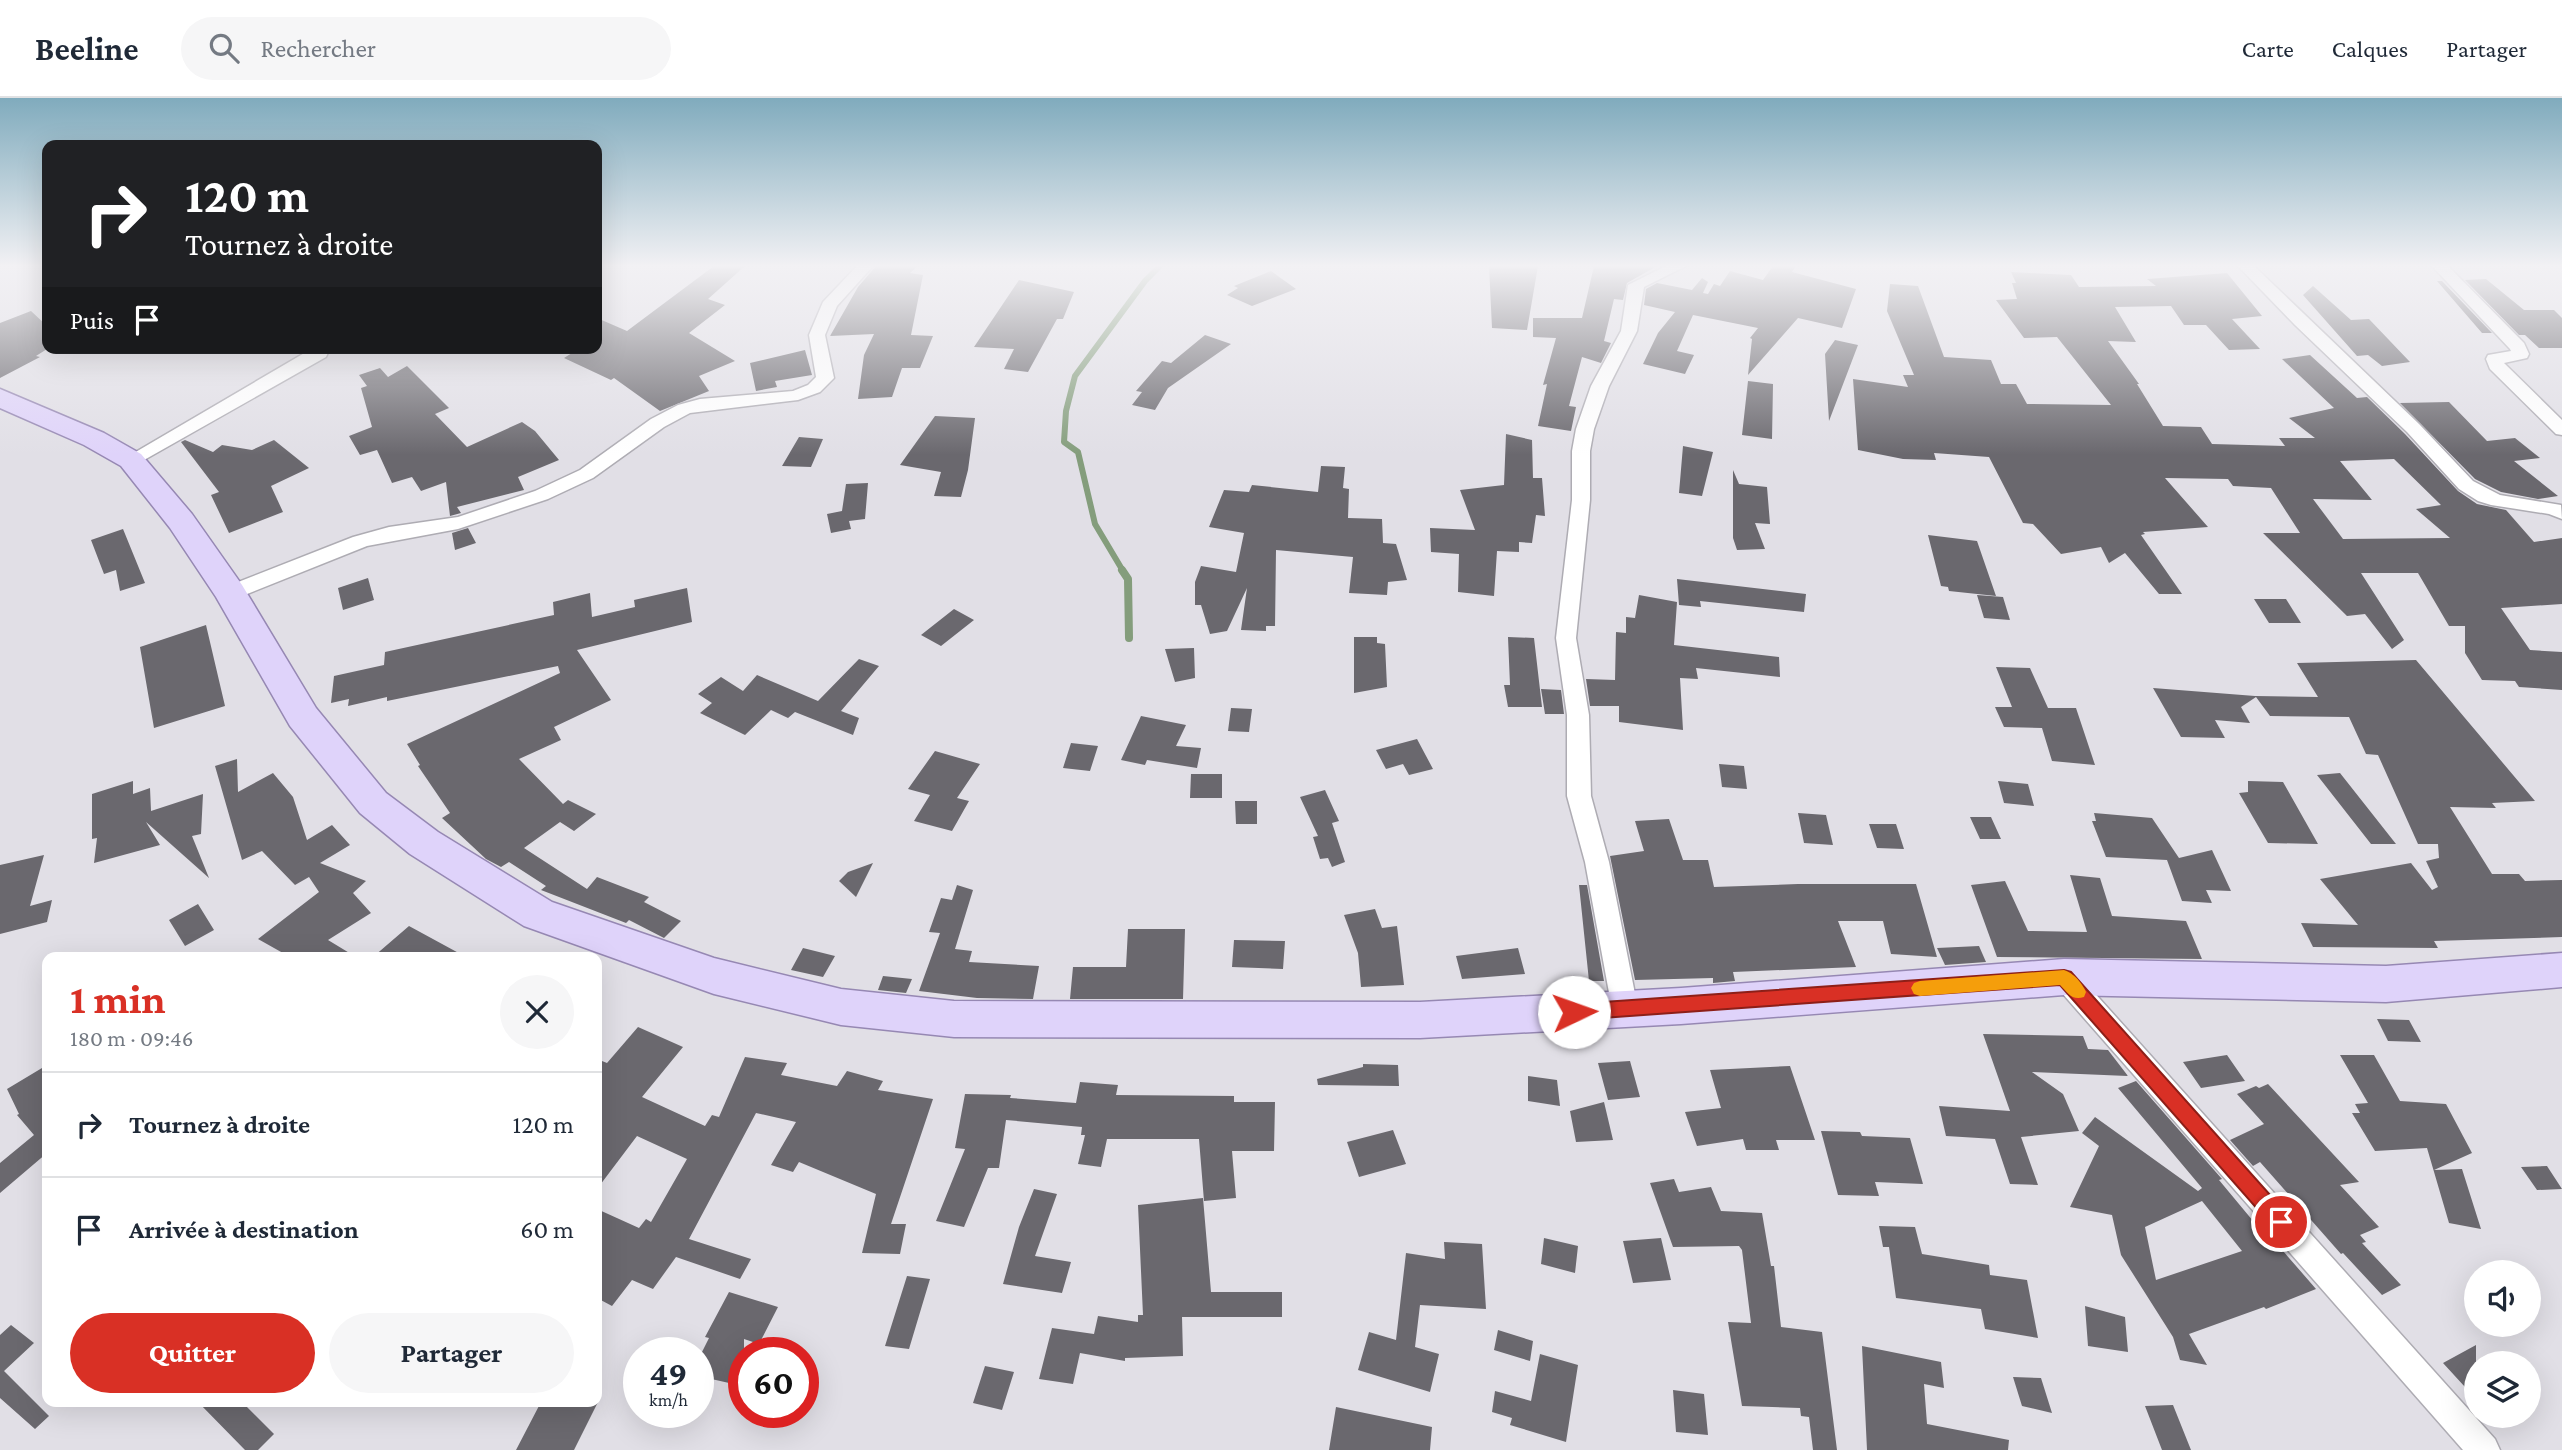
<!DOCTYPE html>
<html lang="fr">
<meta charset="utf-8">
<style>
body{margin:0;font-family:"Crimson Pro",serif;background:#f6f6f7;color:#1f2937;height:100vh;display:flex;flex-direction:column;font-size:26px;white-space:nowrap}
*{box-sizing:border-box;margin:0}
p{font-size:23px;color:#747a83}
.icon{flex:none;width:38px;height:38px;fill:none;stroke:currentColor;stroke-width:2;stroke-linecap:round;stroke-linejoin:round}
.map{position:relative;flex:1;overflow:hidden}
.details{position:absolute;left:42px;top:854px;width:560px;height:455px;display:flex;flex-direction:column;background:#fff;border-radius:14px;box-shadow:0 7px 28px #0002}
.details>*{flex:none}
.guide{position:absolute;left:42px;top:42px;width:560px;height:214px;border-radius:14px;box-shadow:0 7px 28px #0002;background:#202124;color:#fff;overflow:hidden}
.fabs{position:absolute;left:2464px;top:1162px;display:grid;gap:14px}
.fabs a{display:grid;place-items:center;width:77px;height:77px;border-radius:50%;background:#fff;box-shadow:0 7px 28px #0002;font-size:35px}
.speed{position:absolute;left:623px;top:1239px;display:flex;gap:14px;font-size:35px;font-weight:700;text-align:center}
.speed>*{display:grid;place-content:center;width:91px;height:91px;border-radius:50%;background:#fff;box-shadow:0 7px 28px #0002;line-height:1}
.speed small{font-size:18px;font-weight:400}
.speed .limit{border:10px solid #d22;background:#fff;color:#111}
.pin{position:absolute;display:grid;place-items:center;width:60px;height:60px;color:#fff;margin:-30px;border:4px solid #fff;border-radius:50%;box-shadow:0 2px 7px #0007}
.me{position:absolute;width:77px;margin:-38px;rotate:87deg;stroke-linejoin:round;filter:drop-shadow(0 0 5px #0008)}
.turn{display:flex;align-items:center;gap:24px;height:147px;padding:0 28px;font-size:32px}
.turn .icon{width:91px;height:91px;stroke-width:2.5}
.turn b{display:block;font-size:49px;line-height:60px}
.then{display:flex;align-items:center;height:66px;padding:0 28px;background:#0003;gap:14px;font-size:26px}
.round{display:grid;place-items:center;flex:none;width:74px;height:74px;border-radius:37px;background:#f6f6f7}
.summary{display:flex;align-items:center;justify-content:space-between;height:119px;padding:0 28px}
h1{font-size:42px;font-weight:700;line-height:52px;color:#d93025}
.button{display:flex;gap:14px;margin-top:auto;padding:14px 28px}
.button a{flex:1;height:80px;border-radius:42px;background:#d93025;color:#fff;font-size:28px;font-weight:700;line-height:80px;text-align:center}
.button a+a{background:#f6f6f7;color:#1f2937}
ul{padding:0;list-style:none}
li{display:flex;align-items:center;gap:21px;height:105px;padding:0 28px;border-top:2px solid #e0e1e3}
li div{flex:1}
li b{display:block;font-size:26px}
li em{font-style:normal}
header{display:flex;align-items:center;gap:42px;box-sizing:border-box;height:98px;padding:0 35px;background:#fff;border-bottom:2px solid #e0e1e3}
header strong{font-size:33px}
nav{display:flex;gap:38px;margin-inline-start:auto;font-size:24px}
.search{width:490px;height:63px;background:#f6f6f7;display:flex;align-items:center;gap:18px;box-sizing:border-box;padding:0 24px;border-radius:38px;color:#747a83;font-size:26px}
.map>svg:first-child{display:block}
</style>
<header>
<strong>Beeline</strong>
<div class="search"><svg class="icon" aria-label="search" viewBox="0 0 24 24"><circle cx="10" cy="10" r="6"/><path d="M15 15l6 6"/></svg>Rechercher</div>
<nav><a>Carte</a><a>Calques</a><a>Partager</a></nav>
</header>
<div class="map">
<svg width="2562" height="1352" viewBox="0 0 2562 1352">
<rect width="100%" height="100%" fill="#e1dfe6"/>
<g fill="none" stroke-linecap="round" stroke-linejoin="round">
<!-- stream-far1 -->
<path stroke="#849d7c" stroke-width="6" d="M1123,473L1095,426L1078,354L1064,344L1066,313L1075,278L1145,183L1160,168"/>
<!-- stream -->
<path stroke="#849d7c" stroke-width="8" d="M1122,472L1128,481L1129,540"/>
</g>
<!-- building -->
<path fill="#6a686e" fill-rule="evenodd" d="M714,168H745L708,201L725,207L689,235L735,263L699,278L709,293L660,313L614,280L611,282L564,260L580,250H597V220L627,233Z
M876,168H918L910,175L923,177L911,237L933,238L920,270H902L892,299L858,301L864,257L874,236L830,238L858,189Z
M1489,168H1538L1527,232L1492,230Z
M1594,168H1657L1627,185L1623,202L1614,201L1604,243L1611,245L1601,265L1582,259L1569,308L1576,309L1571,333L1538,328L1547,286L1543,287L1556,240L1533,239V220H1582Z
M1773,168H1796L1792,174L1856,191L1842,230L1798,220L1748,277L1752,241L1750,240L1758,230L1693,217L1677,253L1694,257L1685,276L1643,266L1658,235L1675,214L1644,207L1646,191L1657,185L1692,192L1702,180L1708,184L1703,195L1708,196L1714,186L1720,188L1730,173L1763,182Z
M1271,173L1296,191L1252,208L1227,197L1238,190L1234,188Z
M2011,174L2071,177L2079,189L2156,188L2147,181L2227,175L2262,218L2232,221L2260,251L2229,252L2206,227H2184L2171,208L2115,209L2136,244L2108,243L2139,286H2137L2163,328L2201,329L2212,346L2285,348L2279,340H2315L2289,320L2334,310L2282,261L2310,257L2357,300L2367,299L2405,336L2458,393L2477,406L2506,412L2534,444L2562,440V506L2501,510L2530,552L2562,554V592L2519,589L2515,583L2482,582L2465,555V528H2449L2418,475H2361L2404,542L2392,551L2365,516L2347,518L2263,435H2300L2271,390L2233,388L2228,381L2165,380L2208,429L2143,434L2145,436L2141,437L2182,496H2159L2125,455L2109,465L2101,449L2061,456L2033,426L2023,425L1989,359L1934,355L1936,362L1903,361L1858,352L1853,281L1908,289L1903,277H1914L1887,213L1890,186L1918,188L1944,259L1991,262L2001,286H2016L2027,306L2111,307L2057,239L2024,240L1996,202L2017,201L2012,185H2016ZM2394,361L2441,407L2416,411L2450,440L2343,441L2313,401L2372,402L2340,363Z
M2486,181L2524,212H2554L2562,220V250H2539L2525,237H2519L2465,182Z
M1019,182L1074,194L1063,221H1057L1028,274L1004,271L1014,251L974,249Z
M2437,183H2442L2492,235H2482Z
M2313,188L2351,222L2369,221L2410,264L2382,268L2368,257L2357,258L2303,197Z
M31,213L47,228V251L36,258L40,259L0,280V225Z
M1205,237L1231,246L1168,290L1155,312L1132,307L1142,294L1136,293L1162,263L1171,265Z
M1835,242L1858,247L1829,323L1825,256Z
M805,252L812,277L775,283L777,289L756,293L750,265Z
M407,268L449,310L435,316L467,349L522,324L535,333L559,362L518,379L524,392L457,409L461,415L450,418L446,384L421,393L412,379L392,385L377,352L360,357L349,338L372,329L361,290L367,288L359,277L380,270L388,279Z
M1748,283L1773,286L1772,341L1742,337Z
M2449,304L2487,343L2515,340L2540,360L2514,363L2558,398L2538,401L2501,394L2475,381L2400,305Z
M935,318L975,320L968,372L961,399L934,398L941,374L900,367Z
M1506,336L1532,342L1533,380H1542L1545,418L1536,417L1532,445L1519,444V454L1497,453L1494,498L1458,494L1459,456L1431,454L1430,430L1475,432L1460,392L1504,387Z
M799,339L823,341L811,369L782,368Z
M185,342L213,354L222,347L252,352L274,342L309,370L271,388L283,414L229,435L211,397L219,394L181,344Z
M1683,348L1713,354L1702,398L1679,395Z
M1321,368L1345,369L1343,390L1349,391L1348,420L1382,421L1383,445L1396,446L1407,482L1388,484L1387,497L1349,495L1353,459L1276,452L1275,528H1266V533L1241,532L1247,490L1227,533L1210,536L1201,507H1195V484L1201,468L1236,474L1244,435L1209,429L1224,392L1249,394L1252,387L1318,394Z
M1733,372L1739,386L1767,389L1770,426L1755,425L1765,451L1737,452L1733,440Z
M868,385L865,421L849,423L851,431L831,435L827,416L842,413L846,386Z
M468,430L476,445L455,452L452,435Z
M123,431L145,485L120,493L116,472L104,476L91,442Z
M1928,437L1977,443L1996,498L1949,493L1948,489L1941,488Z
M368,480L374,502L343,512L338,490Z
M1677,481L1806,496L1804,514L1700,503L1701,509L1679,507Z
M687,490L692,524L577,552L611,602L554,629L561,642L519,661L563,706L568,702L596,716L574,733L560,724L524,750L587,791L597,779L649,799L644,804L681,823L664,840L629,822L626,825L541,792L546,788L509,764L501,769L486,761L442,720L450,715L418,668L420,667L407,646L560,575L558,568L387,603V599L348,608L349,601L331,605L334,578L384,567L385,554L554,517L553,504L590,495L592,519L635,509L634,502Z
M1639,497L1677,504L1674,547L1779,559L1780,579L1696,570L1698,581L1680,580L1683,632L1619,624V608H1590L1586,581L1615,582L1616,534L1626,535V519L1635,520Z
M1977,497L2003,499L2010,522L1984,520Z
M2254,501H2286L2301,525H2269Z
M954,511L974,522L941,548L921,537Z
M206,527L225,608L154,630L140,549Z
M1354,539H1377V545L1385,546L1387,589L1354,595Z
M1508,539L1534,540L1542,609H1508L1504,587H1510Z
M1194,550L1195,580L1175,584L1165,551Z
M859,561L879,568L841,613L859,620L853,637L795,614L788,620L771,612L745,637L700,615L712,605L698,596L721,579L743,593L757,577L818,603Z
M2416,562L2535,703L2492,705L2496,710L2450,709L2492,776H2519L2525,783L2562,782V839L2434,843L2438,850L2313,849L2301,825L2358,827L2320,781L2411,765L2432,792L2438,789L2426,763L2439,760L2438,746H2418L2378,657L2366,656L2349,619L2270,618L2256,599L2241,609L2250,625L2215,622L2225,640L2181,639L2153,590L2255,598L2318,599L2297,565Z
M1996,569L2030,570L2048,610H2076L2095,667L2052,663L2042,630L2004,629L1995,609H2012Z
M1541,591L1561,592L1564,616H1545Z
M1231,610L1252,611L1249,634L1228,633Z
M1141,618L1186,627L1176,648L1201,650L1197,670L1147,662L1145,667L1121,662Z
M1417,641L1433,671L1409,677L1403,666L1386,671L1376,652Z
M1071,645L1098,648L1090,673L1063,670Z
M935,653L980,666L957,700L969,703L952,733L914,723L930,697L908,691Z
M237,661L238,694L273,675L293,699L307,742L332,727L350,747L320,765L366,783L353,795L371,815L328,842L356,859H290L258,841L319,794L309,779L295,787L262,753L242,762L215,668Z
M1719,666L1744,668L1747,691L1722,689Z
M2340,675L2396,746H2371L2317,677Z
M1191,676H1222V700H1190Z
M133,683V696L150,690L151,713L203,696L201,736L192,738L209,780L146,724L160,747L94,765L97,740L92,741V696Z
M1998,683L2028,686L2034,708L2004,705Z
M2248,683L2283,684L2318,746L2268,745L2239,695L2248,694Z
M1325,692L1339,723L1332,725L1345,764L1332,769L1328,760L1320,761L1313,739L1318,738L1300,699Z
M1235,703H1257V726H1236Z
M1798,715L1826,717L1833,747L1804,745Z
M2094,715L2152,720L2179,760L2212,752L2231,793L2206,792L2212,805L2182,803L2167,762L2106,759L2092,723H2096Z
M1970,719H1991L2001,741H1980Z
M1669,721L1683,762H1708L1714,789L1798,786H1916L1937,859L1891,856L1883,823H1838L1856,869L1733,874L1735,883L1713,885V880L1635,882L1610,758L1644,753L1635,723Z
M1869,726H1896L1904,751L1877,750Z
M44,757L30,808L52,802L47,824L0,836V767Z
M873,765L856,799L839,783L848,774Z
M2070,777L2100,780L2112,818L2186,823L2202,861L1997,859L1971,787L2005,783L2028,833L2087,834Z
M957,787L973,792L955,851L972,853L969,864L1039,868L1033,901L977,900L919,893L940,835L929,834L941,800L952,802Z
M1579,787H1587L1604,883H1589Z
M198,806L214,832L185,848L169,822Z
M1375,811L1382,830L1397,828L1404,887L1361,889L1358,855L1344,817Z
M409,828L466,859H373Z
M1128,831H1185L1183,901H1070L1073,869H1126Z
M1234,842L1285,843L1283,871L1232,869Z
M1979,848L1986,864L1945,867L1937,850Z
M803,850L835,858L823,879L791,872Z
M1518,850L1525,876L1462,881L1456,858Z
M883,878L912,881L906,895L878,892Z
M2377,921L2409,922L2421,944L2388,943Z
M638,929L683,949L642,999L705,1028L712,1017L719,1019L745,959L787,965L781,977L837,988L847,973L883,983L878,992L933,1001L891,1126H906L900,1156L862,1155L876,1096L799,1064L793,1074L771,1067L796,1024L756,1015L689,1141L751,1161L740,1181L676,1159L653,1191L632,1182L612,1208L597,1200V1111L639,1130L646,1121L651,1124L687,1061L637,1038L597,1091V961L607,965Z
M1983,936L2083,938L2088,951L2108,952L2128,978L2032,974L2063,996L2079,1033L2021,1039L2038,1087L2010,1086L1995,1041L1946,1038L1939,1008L2010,1013Z
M2227,957L2245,983L2201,990L2183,964Z
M2340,957H2374L2400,1003L2446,1006L2472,1055L2434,1072L2462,1071L2481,1131L2449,1125L2427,1050L2375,1053L2352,1015H2360L2355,1006L2368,1005Z
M1630,963L1640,999L1608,1002L1598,965Z
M1363,966L1398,967L1399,988L1318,987L1317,981L1363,969Z
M47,967V1055L0,1095V1065L34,1037L17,1017L19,1016L7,991Z
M1790,968L1815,1042H1776L1779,1052H1746L1743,1041L1697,1048L1685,1014L1721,1010L1710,972Z
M1528,978L1557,982L1560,1008L1528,1003Z
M2136,983L2222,1081L2219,1082L2273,1147L2277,1146L2316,1191L2266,1211L2264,1209L2189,1236L2207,1267L2180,1262L2173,1239L2121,1157L2112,1117L2070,1109L2099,1048L2082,1035L2095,1019L2198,1093L2202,1090L2118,990ZM2202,1103L2242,1153L2156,1182L2145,1129Z
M1080,984L1118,987L1116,997L1234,998V1004H1275L1274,1053H1232L1236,1100L1204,1103L1199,1041H1107L1101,1069L1078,1066L1085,1037H1081L1082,1029L1006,1022L999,1070H988L964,1129L936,1123L965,1051L955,1050L965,996L1011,997L1010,1000L1076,1005Z
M2268,986L2359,1084L2340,1087L2379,1129L2360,1137L2366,1144L2362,1145L2401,1187L2382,1197L2343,1155L2341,1156L2260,1064L2253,1068L2230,1042L2264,1026L2237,996L2256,988L2259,990Z
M1604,1004L1613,1042L1576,1044L1570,1013Z
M1393,1032L1406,1066L1359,1079L1347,1044Z
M1821,1033L1860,1034L1862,1038L1910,1040L1923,1086L1875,1084L1879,1098L1838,1097Z
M2547,1068L2562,1091L2537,1092L2521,1069Z
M1674,1081L1679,1094L1711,1089L1721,1113L1762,1115L1771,1168H1774L1781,1229L1822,1234L1837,1352H1813L1809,1319L1801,1318L1800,1310L1742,1308L1728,1224L1751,1225L1742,1152L1739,1148L1673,1149L1650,1085Z
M1034,1091L1057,1096L1035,1158L1071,1164L1062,1195L1003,1186L1019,1129Z
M1203,1100L1211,1194H1282V1219H1182L1183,1258L1125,1260V1263L1080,1255L1073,1286L1039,1281L1052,1230L1094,1236L1098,1218L1138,1224V1217H1143L1138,1107Z
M1879,1128L1915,1129L1922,1156L1989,1167L1990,1177L2027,1182L2038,1240L1985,1231L1981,1211L1896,1200L1889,1149H1883Z
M1544,1140L1578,1148L1575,1175L1541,1166Z
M1661,1140L1671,1182L1633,1185L1623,1143Z
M1444,1144L1482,1146L1486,1211L1420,1207L1415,1249L1439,1256L1430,1294L1358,1272L1369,1234L1396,1242L1406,1155L1445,1161Z
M907,1178L930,1181L909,1251L885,1248Z
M729,1194L778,1209L759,1246L744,1241V1273L738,1287L698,1278V1262L709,1240L705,1239Z
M2085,1208L2125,1219L2128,1254L2088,1248Z
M11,1227L34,1245L4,1273L49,1318L35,1331L0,1300V1237Z
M1498,1232L1533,1243L1530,1263L1494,1252Z
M2476,1247V1301L2443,1265Z
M1862,1248L1941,1264L1944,1290L1924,1286L1927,1326L2009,1342L2008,1352H1867Z
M1540,1256L1578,1267L1566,1344L1510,1327L1512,1320L1492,1314L1495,1293L1531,1303Z
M985,1268L1014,1274L1002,1312L973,1305Z
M2013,1279L2041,1280L2052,1315L2022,1308Z
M1673,1292L1704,1296L1708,1337L1676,1334Z
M198,1304H242L274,1336L258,1352H245Z
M541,1304H598L574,1352H516Z
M2173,1307L2191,1352H2162L2145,1308Z
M1336,1309L1432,1329L1430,1352H1329Z"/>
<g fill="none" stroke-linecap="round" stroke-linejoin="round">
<defs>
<path id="street" d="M857,168H873L837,208L825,237L834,280L820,294L798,302L690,315L664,329L593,380L548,401L458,431L367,448L237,500H223L220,495L223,490L353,439L389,429L458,419L535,393L580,372L651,321L678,307L700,301L793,293L808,287L816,279L809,237L823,204Z
M1666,168H1686L1644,189L1637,233L1609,288L1594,331L1590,353V402L1576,540L1589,617L1591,698L1609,764L1638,911L1634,919L1625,922L1616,919L1612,911L1585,764L1567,698V617L1556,540L1572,402V353L1576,331L1591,288L1621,233L1628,187Z
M2238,168H2254L2419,326L2473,383L2500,397L2561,407L2562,421L2549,416L2491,407L2478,403L2459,391L2407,334L2295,227Z
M2432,168H2448L2524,245L2529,256L2527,260L2504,265L2562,322V337L2556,336L2490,271L2486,261L2488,257L2511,253L2510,251Z
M313,250H330L326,259L137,366L131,368L122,362Z
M2064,868L2073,871L2495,1341L2500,1352H2463L2055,887L2051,879L2055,871Z"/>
<path id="primary" d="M0,291L104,335L141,356L192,416L242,487L316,610L386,695L438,734L552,804L714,860L841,891L954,903L1420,904L1681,890L2064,861L2386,868L2562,855V889L2386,904L2064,897L1681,926L1420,940L954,939L841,927L714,896L524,828L410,756L360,715L290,628L216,499L170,430L121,368L84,347L0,310Z"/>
</defs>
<!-- street casing -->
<use href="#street" stroke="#aeacb3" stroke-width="3"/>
<!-- primary casing -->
<use href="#primary" stroke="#9688b3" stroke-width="3"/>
<!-- street -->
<use href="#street" fill="#fff" fill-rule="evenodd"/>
<!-- primary -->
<use href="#primary" fill="#dfd3fa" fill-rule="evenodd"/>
</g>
<!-- sky -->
<linearGradient id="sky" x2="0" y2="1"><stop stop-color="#80abbd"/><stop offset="0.47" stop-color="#f2f1f4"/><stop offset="1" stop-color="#f2f1f4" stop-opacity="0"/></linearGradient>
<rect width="2562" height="357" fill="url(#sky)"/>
<!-- route -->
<path fill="#d93025" stroke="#8d1f18" stroke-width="2" d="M2064,872L2071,874L2288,1117L2291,1124L2288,1130L2281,1133L2274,1130L2060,887L1574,922L1567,920L1565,914L1567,908L1574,906Z"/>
<!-- slow -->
<path fill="#f59e0b" d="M2064,872C2074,875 2082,885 2086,894L2084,899C2072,903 2068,895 2060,887L1920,898L1914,896L1911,890L1914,885L1920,883Z"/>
</svg>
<div class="fabs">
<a><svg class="icon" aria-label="sound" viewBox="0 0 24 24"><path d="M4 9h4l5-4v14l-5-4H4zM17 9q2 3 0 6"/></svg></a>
<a><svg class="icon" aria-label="layers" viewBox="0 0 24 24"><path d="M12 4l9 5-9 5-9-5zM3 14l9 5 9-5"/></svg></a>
</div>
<div class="speed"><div>49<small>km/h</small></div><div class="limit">60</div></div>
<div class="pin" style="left:2281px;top:1124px;background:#d93025"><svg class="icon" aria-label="arrive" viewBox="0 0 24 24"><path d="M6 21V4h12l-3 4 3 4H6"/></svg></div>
<svg class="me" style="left:1574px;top:914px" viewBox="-20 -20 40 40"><circle r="19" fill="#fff"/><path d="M0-13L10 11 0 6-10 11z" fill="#d93025"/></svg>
<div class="guide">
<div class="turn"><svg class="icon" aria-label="right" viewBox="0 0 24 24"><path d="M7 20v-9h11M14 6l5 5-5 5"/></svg><div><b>120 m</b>Tournez à droite</div></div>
<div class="then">Puis<svg class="icon" aria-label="arrive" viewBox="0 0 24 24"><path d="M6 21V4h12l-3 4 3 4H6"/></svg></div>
</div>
<section class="details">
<div class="summary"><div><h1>1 min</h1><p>180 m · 09:46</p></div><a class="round"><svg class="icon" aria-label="close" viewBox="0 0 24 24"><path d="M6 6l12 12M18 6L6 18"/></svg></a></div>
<ul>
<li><svg class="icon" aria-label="right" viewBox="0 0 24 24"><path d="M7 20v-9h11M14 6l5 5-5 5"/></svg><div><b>Tournez à droite</b></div><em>120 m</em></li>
<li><svg class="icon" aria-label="arrive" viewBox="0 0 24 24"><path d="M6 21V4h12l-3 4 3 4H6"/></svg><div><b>Arrivée à destination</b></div><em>60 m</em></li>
</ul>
<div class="button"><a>Quitter</a><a>Partager</a></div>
</section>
</div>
